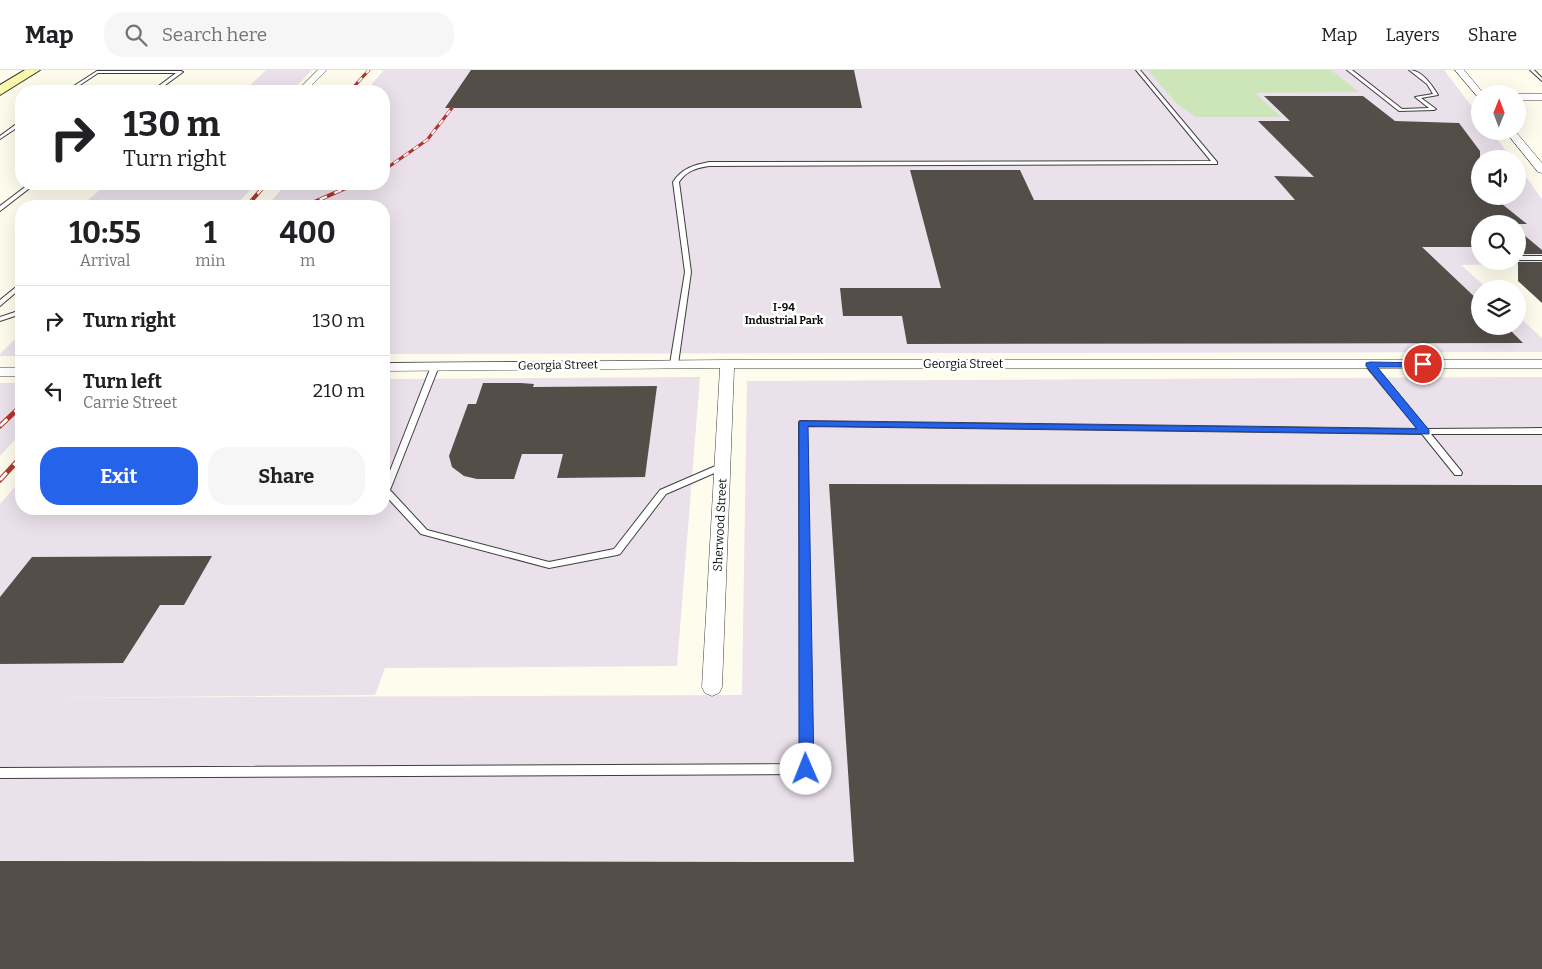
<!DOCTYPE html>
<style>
body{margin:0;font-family:Bitter,serif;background:#f6f6f6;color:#202124;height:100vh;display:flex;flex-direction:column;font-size:19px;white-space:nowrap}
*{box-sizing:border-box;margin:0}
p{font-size:16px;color:#757577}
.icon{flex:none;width:28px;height:28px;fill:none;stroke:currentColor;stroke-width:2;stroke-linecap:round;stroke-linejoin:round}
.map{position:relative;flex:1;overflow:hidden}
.sheet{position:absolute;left:15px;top:130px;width:375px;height:315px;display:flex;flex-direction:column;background:#fff;border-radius:20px;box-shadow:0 5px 20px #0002}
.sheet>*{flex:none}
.banner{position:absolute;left:15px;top:15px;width:375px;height:105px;border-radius:20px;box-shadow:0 5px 20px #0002;background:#fff;color:#202124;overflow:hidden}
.needle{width:32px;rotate:1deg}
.tools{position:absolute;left:1471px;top:15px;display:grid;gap:10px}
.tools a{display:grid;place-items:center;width:55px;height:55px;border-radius:50%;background:#fff;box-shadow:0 5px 20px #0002;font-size:25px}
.pin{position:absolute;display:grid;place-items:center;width:42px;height:42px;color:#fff;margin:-21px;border:2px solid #fff;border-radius:50%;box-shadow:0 1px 5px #0007}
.me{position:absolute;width:55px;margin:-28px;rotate:359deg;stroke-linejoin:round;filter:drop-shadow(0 0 4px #0008)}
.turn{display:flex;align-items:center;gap:18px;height:105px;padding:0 25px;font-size:22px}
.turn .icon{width:65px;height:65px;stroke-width:2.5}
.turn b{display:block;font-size:35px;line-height:42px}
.eta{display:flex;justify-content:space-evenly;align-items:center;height:85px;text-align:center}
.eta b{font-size:30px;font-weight:700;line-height:35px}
.action{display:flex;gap:10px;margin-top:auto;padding:10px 25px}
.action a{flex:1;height:58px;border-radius:20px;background:#2563eb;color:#fff;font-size:20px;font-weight:700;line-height:58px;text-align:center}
.action a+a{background:#f6f6f6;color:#202124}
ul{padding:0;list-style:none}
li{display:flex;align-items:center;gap:15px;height:70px;padding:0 25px;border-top:1px solid #e0e0e0}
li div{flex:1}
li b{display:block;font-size:19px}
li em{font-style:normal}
header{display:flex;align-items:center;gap:30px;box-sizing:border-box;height:70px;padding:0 25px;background:#fff;border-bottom:1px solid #e0e0e0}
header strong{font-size:24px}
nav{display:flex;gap:28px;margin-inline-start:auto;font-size:18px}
.search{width:350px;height:45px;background:#f6f6f6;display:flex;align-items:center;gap:12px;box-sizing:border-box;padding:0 18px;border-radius:20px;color:#757577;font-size:19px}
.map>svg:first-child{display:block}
</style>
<header>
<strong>Map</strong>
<div class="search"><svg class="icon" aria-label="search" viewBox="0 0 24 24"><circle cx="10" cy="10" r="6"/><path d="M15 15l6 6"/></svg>Search here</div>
<nav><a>Map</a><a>Layers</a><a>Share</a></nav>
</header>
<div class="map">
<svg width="1542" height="899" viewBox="0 0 1542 899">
<rect width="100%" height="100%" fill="#fefced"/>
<!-- industrial -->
<path fill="#eae1ea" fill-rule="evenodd" d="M266,0H312L292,21H244Z
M384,0H1444L1480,47V61H1491L1512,89H1480V126H1518V96L1542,129V194L1461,195L1488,219H1480V256H1518V246L1542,268V282L384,284V136H267L286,114H384V21H366ZM1480,154H1518V191H1480Z
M107,114H256L235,136H81Z
M21,263V286H0V284Z
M700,307L677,596L385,598L375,625L31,628L742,625L747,311L1542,307V899H0V434L21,410V439H384V309Z
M0,313H21V363L0,386Z"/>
<!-- green -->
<path fill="#cce5b9" d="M1148,0H1331L1359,22L1255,23L1281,47H1196L1176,33Z"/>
<!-- building -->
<path fill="#544e49" d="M471,0H854L862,38H445Z
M1264,26H1363L1395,51L1459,53L1480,81V126H1492L1527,154H1480V177H1422L1480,232V256H1506L1523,273L907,274L902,246H843L840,218H941L910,100H1020L1034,130H1295L1274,106L1314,107L1258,51H1290Z
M1518,160L1542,180V184H1518Z
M1518,192H1542V233L1518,211Z
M483,313H521L534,314L533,317L657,316L645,407L557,408L563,384H522L514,409H477L464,406L452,397L449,386L468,334H476Z
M829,414L1542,415V899H0V791L854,792Z
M212,486L184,535H160L123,593L0,594V527L32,487Z"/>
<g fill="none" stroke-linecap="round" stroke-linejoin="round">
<defs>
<path id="lane" d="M1136,0H1140L1217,92V94L709,96C696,98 686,101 679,112L691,202L678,294L674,296L670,294L685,202L673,112C682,98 694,95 709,92L1211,91Z
M1347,0H1352L1402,39L1429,38L1415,27L1433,24L1427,14L1409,0C1422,0 1432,15 1438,25L1421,28L1436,39L1434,40L1399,41Z
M1530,0H1534L1542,8V11Z
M97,1H181L183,2L157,21H152L176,3H98L71,21H66Z
M19,52H21V55L0,69V66Z
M29,114H35L0,141V136Z
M1518,186H1542V190H1518Z
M21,213V218L0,236V230Z
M21,240V244L0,251V247Z
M1366,292H1372L1427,359L1542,358V364H1431L1461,401L1462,403L1461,405H1455L1422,364L807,356L812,699L810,703L806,704L0,708V698L800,694L799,353L800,351L1418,359L1366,296Z
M432,294H435L439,296L390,420L427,460L549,492L614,479L660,420L720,394H726L727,396L726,398L666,424L620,484L617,485L549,498L421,464L384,424V416Z"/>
<path id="street" d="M318,0H327L306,21H297Z
M1455,0H1464L1484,24L1477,26Z
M1518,24H1542V30H1518Z
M1505,61H1515L1542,93V103L1538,102Z
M727,290H1542V298H734L722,617L719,623L712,626L705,623L702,617L720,298L384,301V293Z
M0,298H21V306H0Z"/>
<path id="secondary" d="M25,0H40L0,25V15Z"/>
</defs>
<!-- lane casing -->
<use href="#lane" stroke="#3f3f3f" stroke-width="2"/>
<!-- street casing -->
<use href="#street" stroke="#3f3f3f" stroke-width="1"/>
<!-- secondary casing -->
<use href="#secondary" stroke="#2e2e2e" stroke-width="2"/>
<!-- lane -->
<use href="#lane" fill="#fff" fill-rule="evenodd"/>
<!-- street -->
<use href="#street" fill="#fff" fill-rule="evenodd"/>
<!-- secondary -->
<use href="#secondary" fill="#f9f8ac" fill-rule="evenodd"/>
<defs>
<path id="rail-far2" d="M350,21L369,0
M384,100L427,70L452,38"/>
<path id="rail-far1" d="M247,136L266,114
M305,136L355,114"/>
<path id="rail" d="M0,356L21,336
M0,410L21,387"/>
</defs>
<!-- rail-far2 casing -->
<use href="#rail-far2" stroke="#b1352f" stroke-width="3"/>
<!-- rail-far1 casing -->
<use href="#rail-far1" stroke="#b1352f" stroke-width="4"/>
<!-- rail casing -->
<use href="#rail" stroke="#b1352f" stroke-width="5"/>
<!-- rail-far2 -->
<use href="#rail-far2" stroke="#fff" stroke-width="2" stroke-dasharray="6" stroke-linecap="butt"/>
<!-- rail-far1 -->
<use href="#rail-far1" stroke="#fff" stroke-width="2.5" stroke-dasharray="8" stroke-linecap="butt"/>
<!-- rail -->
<use href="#rail" stroke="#fff" stroke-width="3" stroke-dasharray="10" stroke-linecap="butt"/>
</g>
<!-- route -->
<path fill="#2563eb" stroke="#184099" d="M1370,292L1427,293V296L1423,297H1377L1429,360V364L808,356L814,699L812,704L806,706L801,704L799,699V351L1417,359L1366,296V293Z"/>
<g text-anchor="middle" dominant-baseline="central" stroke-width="5" stroke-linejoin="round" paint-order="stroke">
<!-- far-neighbourhood labels -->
<g font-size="11" font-weight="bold" fill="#0c0c0c" stroke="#fff">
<text x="784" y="237">I-94<tspan x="784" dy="13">Industrial Park</tspan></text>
</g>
<!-- street labels -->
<g font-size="12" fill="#0c0c0c" stroke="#fff">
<text x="963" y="294">Georgia Street</text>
<text transform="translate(558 295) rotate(-1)">Georgia Street</text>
<text transform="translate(720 455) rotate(-87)">Sherwood Street</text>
</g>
</g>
</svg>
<div class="tools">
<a><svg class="needle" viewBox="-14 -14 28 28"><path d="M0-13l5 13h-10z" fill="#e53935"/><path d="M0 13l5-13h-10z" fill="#757577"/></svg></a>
<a><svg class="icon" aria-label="sound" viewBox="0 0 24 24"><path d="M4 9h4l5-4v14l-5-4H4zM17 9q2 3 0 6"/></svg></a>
<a><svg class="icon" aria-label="search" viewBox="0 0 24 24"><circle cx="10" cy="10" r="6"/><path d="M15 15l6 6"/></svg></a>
<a><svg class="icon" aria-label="layers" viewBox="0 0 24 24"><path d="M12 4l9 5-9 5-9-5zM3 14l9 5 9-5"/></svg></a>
</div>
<div class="pin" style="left:1423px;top:294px;background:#d93025"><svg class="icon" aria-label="arrive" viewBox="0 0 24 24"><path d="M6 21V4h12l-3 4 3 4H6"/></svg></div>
<svg class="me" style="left:806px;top:699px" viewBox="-20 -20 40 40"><circle r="19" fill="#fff"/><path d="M0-13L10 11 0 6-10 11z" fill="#2563eb"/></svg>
<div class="banner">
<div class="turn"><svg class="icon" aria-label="right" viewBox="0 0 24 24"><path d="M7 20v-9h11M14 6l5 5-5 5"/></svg><div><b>130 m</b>Turn right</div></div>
</div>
<section class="sheet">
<div class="eta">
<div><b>10:55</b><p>Arrival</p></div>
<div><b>1</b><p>min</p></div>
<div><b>400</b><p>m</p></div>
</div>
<ul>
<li><svg class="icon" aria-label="right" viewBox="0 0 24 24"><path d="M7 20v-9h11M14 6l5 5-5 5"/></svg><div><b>Turn right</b></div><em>130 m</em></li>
<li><svg class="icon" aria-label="left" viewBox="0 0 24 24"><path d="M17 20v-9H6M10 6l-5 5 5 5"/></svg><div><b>Turn left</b><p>Carrie Street</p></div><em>210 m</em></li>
</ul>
<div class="action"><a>Exit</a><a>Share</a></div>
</section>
</div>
